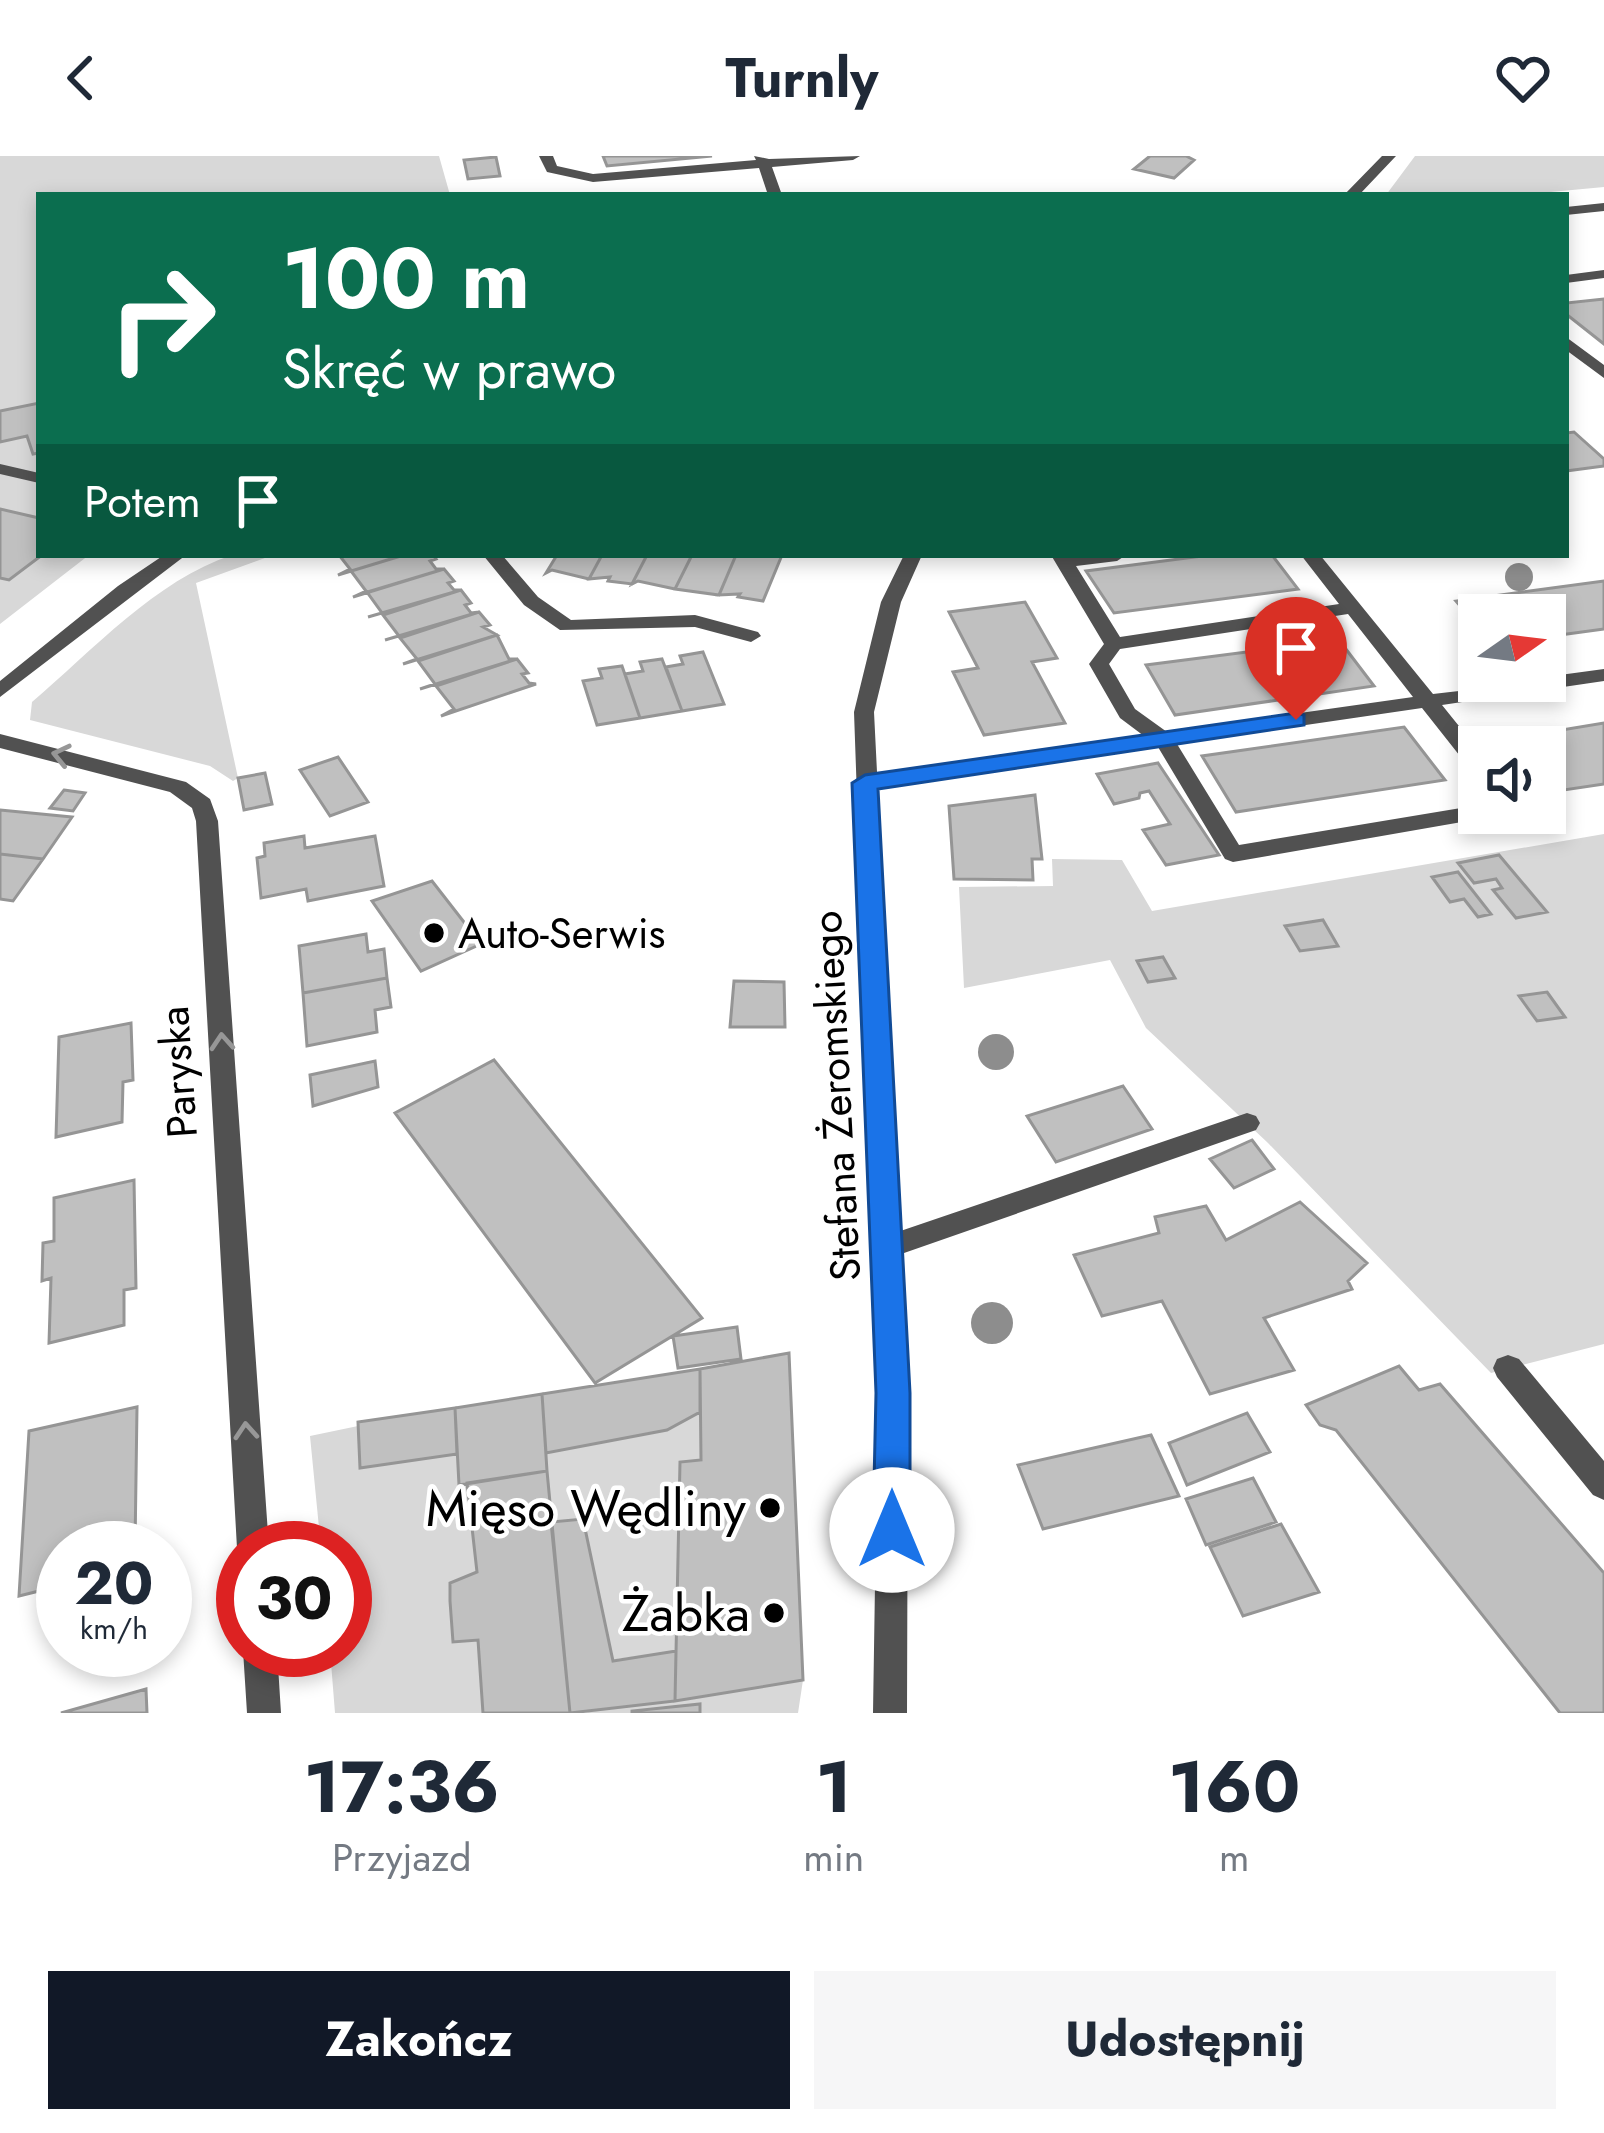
<!DOCTYPE html>
<html lang="pl">
<meta charset="utf-8">
<style>
body{margin:0;font-family:Jost,sans-serif;background:#f6f6f7;color:#1f2937;height:100vh;display:flex;flex-direction:column;font-size:45px;white-space:nowrap}
*{box-sizing:border-box;margin:0}
p{font-size:39px;color:#747a83}
.icon{flex:none;width:66px;height:66px;fill:none;stroke:currentColor;stroke-width:2;stroke-linecap:round;stroke-linejoin:round}
.map{position:relative;height:1557px;overflow:hidden}
.side{display:flex;flex-direction:column;background:#fff;flex:1}
.side>*{flex:none}
.top-card{position:absolute;left:36px;top:36px;width:1533px;height:366px;border-radius:0px;box-shadow:0 6px 18px #0003;background:#0b6e4f;color:#fff;overflow:hidden}
.needle{width:78px;rotate:76deg}
.tools{position:absolute;left:1458px;top:438px;display:grid;gap:24px}
.tools a{display:grid;place-items:center;width:108px;height:108px;border-radius:0px;background:#fff;box-shadow:0 6px 18px #0003;font-size:60px}
.speed{position:absolute;left:36px;top:1365px;display:flex;gap:24px;font-size:60px;font-weight:700;text-align:center}
.speed>*{display:grid;place-content:center;width:156px;height:156px;border-radius:50%;background:#fff;box-shadow:0 6px 18px #0003;line-height:1}
.speed small{font-size:30px;font-weight:400}
.speed .limit{border:18px solid #d22;background:#fff;color:#111}
.pin{position:absolute;display:grid;place-items:center;width:102px;height:102px;color:#fff;margin:-123px -51px;border-radius:50% 50% 50% 0;rotate:-45deg;box-shadow:0 0 12px #0007}
.pin .icon{rotate:45deg}
.me{position:absolute;width:132px;margin:-66px;rotate:0deg;stroke-linejoin:round;filter:drop-shadow(0 0 9px #0008)}
.turn{display:flex;align-items:center;gap:42px;height:252px;padding:0 48px;font-size:54px}
.turn .icon{width:156px;height:156px;stroke-width:2.5}
.turn b{display:block;font-size:84px;line-height:102px}
.then{display:flex;align-items:center;height:114px;padding:0 48px;background:#0003;gap:24px;font-size:45px}
.eta{display:flex;justify-content:space-evenly;align-items:center;height:204px;text-align:center}
.eta b{font-size:72px;font-weight:700;line-height:84px}
.cta{display:flex;gap:24px;margin-top:auto;padding:24px 48px}
.cta a{flex:1;height:138px;border-radius:0px;background:#111827;color:#fff;font-size:48px;font-weight:700;line-height:138px;text-align:center}
.cta a+a{background:#f6f6f7;color:#1f2937}
header{display:flex;justify-content:space-between;align-items:center;height:156px;padding:0 48px;background:#fff;font-size:54px;font-weight:700}
.map>svg:first-child{display:block}
</style>
<header><svg class="icon" aria-label="back" viewBox="0 0 24 24"><path d="M15 5l-7 7 7 7"/></svg>Turnly<svg class="icon" aria-label="heart" viewBox="0 0 24 24"><path d="M12 20l-8-8c-3-5 5-10 8-4 3-6 11-1 8 4z"/></svg></header>
<div class="map">
<svg width="1604" height="1557" viewBox="0 0 1604 1557">
<rect width="100%" height="100%" fill="#fff"/>
<!-- green -->
<path fill="#d8d8d8" d="M0,0H439L450,39H39V399H89L0,468Z
M1415,0H1604V31L1518,39H1386Z
M232,399H273L196,427L238,622L233,625L210,610L30,564L32,546C92,495 156,424 232,399Z
M1604,678V1188L1491,1217L1268,987L1146,872L1110,804L964,832L959,731L1053,730L1052,703L1122,704L1152,755Z
M700,1256L701,1304L680,1307L676,1495L566,1510L546,1297L667,1274Z
M358,1270L360,1312L457,1298L459,1328L467,1327L477,1416L450,1427L453,1485L478,1484L483,1557H335L330,1494H345V1392H321L310,1280Z
M803,1524L798,1557H582Z"/>
<!-- building -->
<path fill="#c0c0c0" stroke="#959595" stroke-width="3" d="M603,0H712L607,10Z
M1150,0H1186L1194,4L1174,22L1134,13Z
M496,1L500,20L468,23L464,4Z
M1604,143V188L1566,158V147Z
M39,247V297L33,298L27,280L0,286V255Z
M1574,276L1604,303V310L1566,315V277Z
M0,353L39,362L42,399L9,424L0,422Z
M339,399H404L338,419L350,413Z
M404,399H433L436,403L430,405L436,413H444L353,441L366,435L351,415Z
M557,399H602L589,423L552,414L546,417Z
M602,399H647L632,428L608,425L610,421L589,423Z
M647,399H692L675,433L638,425L632,428Z
M692,399H736L719,439L675,433Z
M736,399H782L763,445L738,441L740,438L719,439Z
M1210,399H1272L1298,433L1114,457L1086,415Z
M444,413L454,425L448,427L454,434H461L368,461L382,457L367,436Z
M1604,425V473L1545,481V459H1479V472L1456,445Z
M461,434L471,447L465,449L471,457L479,456L385,484L399,480L383,459Z
M1025,446L1057,502L1032,506L1065,567L984,579L953,516L978,512L949,456Z
M479,456L490,469L483,471L497,479L403,508L417,503L400,482Z
M497,479L509,503H517L420,533L435,528L418,505Z
M1339,484L1374,530L1175,559L1146,509Z
M703,496L724,548L682,555L666,511L683,508L680,500Z
M517,503L528,517L522,518L529,527L536,528L441,560L454,553L436,530Z
M662,503L682,555L640,562L625,518L643,515L640,506Z
M622,510L640,562L597,569L583,525L602,522L599,513Z
M1604,567V628L1564,634L1545,611V591H1528L1519,581Z
M1404,571L1445,624L1236,656L1202,600Z
M338,601L368,646L330,660L300,614Z
M1158,607L1219,699L1166,709L1143,674L1170,668L1149,635L1140,637L1139,642L1114,648L1097,618Z
M265,617L272,648L244,654L238,622Z
M64,634L85,637L73,655L50,652Z
M1035,639L1042,703H1032L1033,724L954,723L949,650Z
M0,654L72,661L43,703L0,698Z
M304,680L305,692L375,680L384,730L308,745L306,733L261,742L257,702L265,700L264,687Z
M0,698L43,703L13,745L0,743Z
M1499,699L1547,756L1516,762L1493,734L1502,732L1496,723L1474,727L1458,707Z
M1458,716L1491,758L1478,761L1464,743L1450,746L1432,721Z
M432,725L481,788L421,815L372,745Z
M1323,764L1338,790L1300,795L1285,770Z
M366,778L368,796L384,793L387,822L303,837L299,790Z
M1163,801L1175,822L1148,826L1137,805Z
M387,822L391,851L375,854L377,876L307,890L303,837Z
M734,825L784,826L785,871H730Z
M1547,836L1565,861L1537,865L1519,840Z
M131,867L133,924L123,926L122,966L56,981L59,881Z
M494,904L702,1162L595,1227L395,957Z
M375,905L378,931L313,950L310,919Z
M1123,930L1152,973L1056,1006L1027,960Z
M1252,984L1274,1013L1234,1032L1210,1003Z
M134,1024L136,1132L124,1134V1169L49,1187L51,1122L42,1125L43,1087L54,1085V1042Z
M1300,1046L1367,1107L1348,1125L1352,1133L1264,1162L1294,1214L1210,1238L1162,1145L1102,1160L1074,1099L1159,1077L1155,1061L1206,1050L1226,1084Z
M737,1171L741,1203L678,1212L673,1180Z
M789,1197L803,1524L675,1545L680,1306L701,1304L700,1213Z
M1399,1210L1419,1234L1440,1228L1604,1417V1557H1560L1336,1274L1320,1269L1306,1249Z
M700,1213V1256L667,1274L546,1297L542,1238Z
M542,1238L547,1315L459,1329L455,1252Z
M137,1251L135,1392H63V1429L19,1440L29,1275Z
M455,1252L457,1298L360,1312L358,1266Z
M1247,1257L1270,1296L1187,1329L1169,1287Z
M1151,1279L1179,1340L1043,1373L1018,1309Z
M547,1315L570,1557H483L478,1484L453,1486L450,1445V1427L477,1416L467,1327Z
M1253,1322L1276,1366L1206,1389L1186,1343Z
M583,1363L613,1505L676,1495L675,1545L570,1557L551,1366Z
M1281,1368L1319,1436L1243,1460L1210,1391Z
M146,1533L147,1557H61Z
M700,1548V1557H632V1555Z"/>
<g fill="none" stroke-linecap="round" stroke-linejoin="round">
<!-- lane -->
<path fill="#515151" fill-rule="evenodd" d="M539,0H553L557,10L593,18L756,4L754,0L769,3L860,0L853,4L772,11L782,39H768L759,12L593,26L547,16Z
M1604,114V122L1566,127V119Z
M1566,181L1604,209V222L1566,194Z
M483,399H502L538,441L571,464L695,459L758,476L761,480L751,486L695,471L560,474L524,449Z
M1051,399H1126L1117,405L1076,410L1120,481L1339,448L1301,399H1320L1433,538L1545,525V521L1604,513V525L1442,549L1479,595V616L1471,614L1422,552L1177,588L1239,689L1479,649V657H1490L1479,663L1233,706L1225,703L1158,591L865,634L857,632L854,627L865,620L1144,580L1120,562L1089,508L1104,488ZM1348,458L1413,541L1167,576L1135,553L1109,508L1120,493Z
M1247,957L1256,960L1260,967L1256,974L884,1104L874,1100L870,1092L874,1084Z"/>
<!-- street -->
<path fill="#515151" fill-rule="evenodd" d="M1382,0H1396L1359,39H1344Z
M1604,47V55L1566,59V51Z
M0,308L39,317V327L0,318Z
M164,399H186L0,541V525L118,430Z
M904,399H922L901,446L874,556L908,1237L907,1557H873L878,1237L854,556L881,446Z
M0,578L186,626L210,643L218,665L269,1392H243V1404L237,1392L196,665L192,652L170,636L0,592Z
M1508,1199L1519,1203L1604,1305V1344L1593,1339L1497,1221L1493,1212L1497,1203Z
M243,1494H277L281,1557H247Z"/>
</g>
<!-- trees -->
<g fill="#8d8d8d">
<circle cx="1519" cy="421" r="14"/>
<circle cx="996" cy="896" r="18"/>
<circle cx="992" cy="1167" r="21"/>
</g>
<!-- one-way arrows -->
<defs><path id="oneway-chevron" d="M-2-3.5L2.5 0L-2 3.5" fill="none" stroke-width="1.6" stroke-linecap="round" stroke-linejoin="round" transform="scale(3)"/></defs>
<g stroke="#979797">
<use href="#oneway-chevron" transform="translate(61 599) rotate(-167)"/>
<use href="#oneway-chevron" transform="translate(222 886) rotate(-94)"/>
<use href="#oneway-chevron" transform="translate(246 1275) rotate(-94)"/>
</g>
<!-- route -->
<path fill="#1a73e8" stroke="#114b97" stroke-width="3" d="M1296,557L1304,559V569L878,633L910,1237V1374L905,1386L892,1392L879,1386L873,1374L876,1237L852,627L865,619Z"/>
<!-- markers -->
<g fill="#000" stroke="#fff" stroke-width="4.5">
<circle cx="434" cy="777" r="12"/>
<circle cx="770" cy="1352" r="12"/>
<circle cx="774" cy="1457" r="12"/>
</g>
<g text-anchor="middle" dominant-baseline="central" stroke-width="9" stroke-linejoin="round" paint-order="stroke">
<!-- poi labels -->
<g font-size="42" fill="#000" stroke="#fff" text-anchor="start">
<text x="458" y="777">Auto-Serwis</text>
</g>
<!-- street labels -->
<g font-size="42" fill="#000" stroke="#fff">
<text transform="translate(178 916) rotate(-94)">Paryska</text>
<text transform="translate(836 940) rotate(-93)">Stefana Żeromskiego</text>
</g>
<!-- near-poi labels -->
<g font-size="51" fill="#000" stroke="#fff" text-anchor="end">
<text x="746" y="1352">Mięso Wędliny</text>
<text x="750" y="1457">Żabka</text>
</g>
</g>
</svg>
<div class="tools">
<a><svg class="needle" viewBox="-14 -14 28 28"><path d="M0-13l5 13h-10z" fill="#e53935"/><path d="M0 13l5-13h-10z" fill="#747a83"/></svg></a>
<a><svg class="icon" aria-label="sound" viewBox="0 0 24 24"><path d="M4 9h4l5-4v14l-5-4H4zM17 9q2 3 0 6"/></svg></a>
</div>
<div class="speed"><div>20<small>km/h</small></div><div class="limit">30</div></div>
<div class="pin" style="left:1296px;top:564px;background:#d93025"><svg class="icon" aria-label="arrive" viewBox="0 0 24 24"><path d="M6 21V4h12l-3 4 3 4H6"/></svg></div>
<svg class="me" style="left:892px;top:1374px" viewBox="-20 -20 40 40"><circle r="19" fill="#fff"/><path d="M0-13L10 11 0 6-10 11z" fill="#1a73e8"/></svg>
<div class="top-card">
<div class="turn"><svg class="icon" aria-label="right" viewBox="0 0 24 24"><path d="M7 20v-9h11M14 6l5 5-5 5"/></svg><div><b>100 m</b>Skręć w prawo</div></div>
<div class="then">Potem<svg class="icon" aria-label="arrive" viewBox="0 0 24 24"><path d="M6 21V4h12l-3 4 3 4H6"/></svg></div>
</div>
</div>
<section class="side">
<div class="eta">
<div><b>17:36</b><p>Przyjazd</p></div>
<div><b>1</b><p>min</p></div>
<div><b>160</b><p>m</p></div>
</div>
<div class="cta"><a>Zakończ</a><a>Udostępnij</a></div>
</section>
